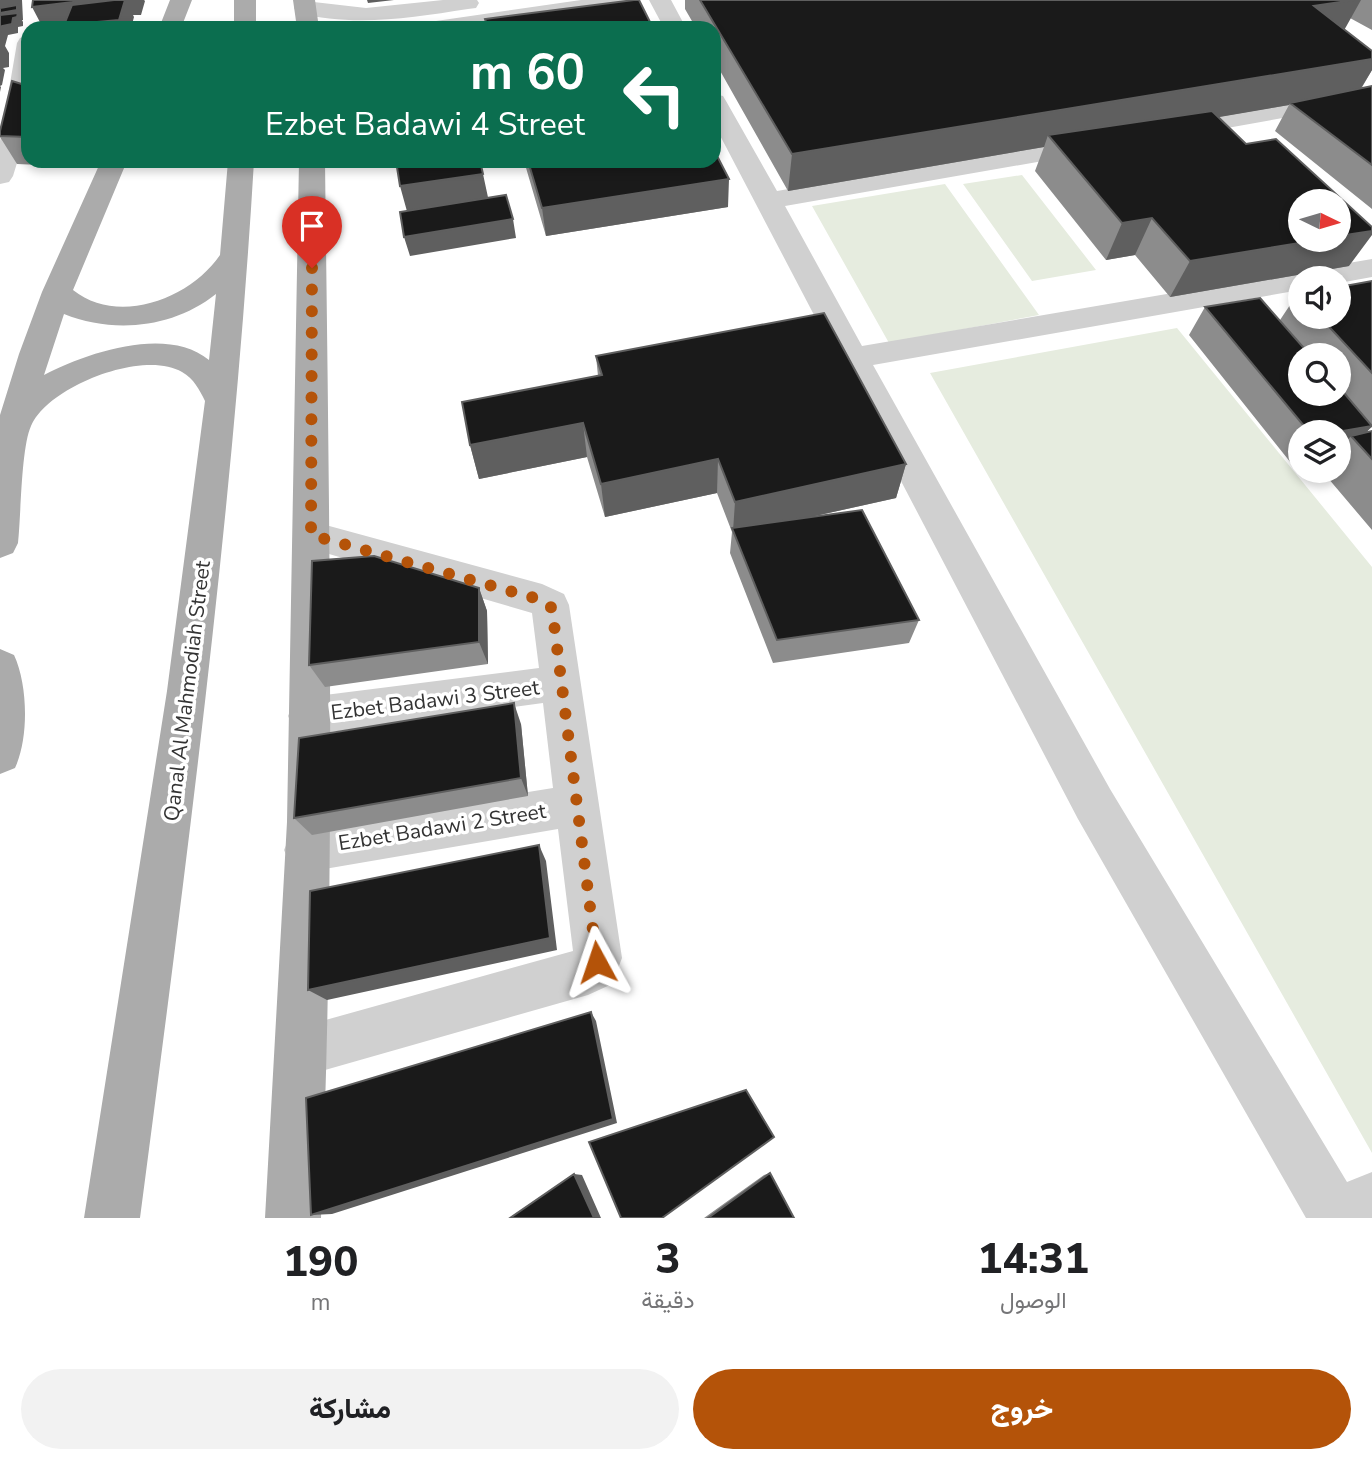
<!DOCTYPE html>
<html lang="ar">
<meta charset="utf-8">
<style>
body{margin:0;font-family:"Nunito Sans",Vazirmatn,sans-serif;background:#f2f2f2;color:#202124;direction:rtl;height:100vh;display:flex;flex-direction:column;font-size:26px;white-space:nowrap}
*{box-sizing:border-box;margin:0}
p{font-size:23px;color:#757577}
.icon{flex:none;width:38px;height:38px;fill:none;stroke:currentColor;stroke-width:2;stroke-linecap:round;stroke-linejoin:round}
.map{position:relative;height:1218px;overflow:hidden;direction:ltr}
.sheet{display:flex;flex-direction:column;background:#fff;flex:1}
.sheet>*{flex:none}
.banner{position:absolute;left:21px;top:21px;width:700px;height:147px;border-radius:21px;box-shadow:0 4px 10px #0003;direction:rtl;background:#0b6e4f;color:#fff;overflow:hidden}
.needle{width:46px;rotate:95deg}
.buttons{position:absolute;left:1288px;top:189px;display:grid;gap:14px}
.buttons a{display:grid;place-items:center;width:63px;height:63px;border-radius:50%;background:#fff;box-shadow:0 4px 10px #0003;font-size:35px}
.pin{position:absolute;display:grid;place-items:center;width:60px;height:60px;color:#fff;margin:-72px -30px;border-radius:50% 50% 50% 0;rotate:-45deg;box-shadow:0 0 7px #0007}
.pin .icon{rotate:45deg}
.me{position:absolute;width:77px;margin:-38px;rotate:355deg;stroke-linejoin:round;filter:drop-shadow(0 0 5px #0008)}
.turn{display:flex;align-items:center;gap:24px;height:147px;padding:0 21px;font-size:32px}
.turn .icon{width:91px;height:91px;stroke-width:2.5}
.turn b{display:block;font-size:49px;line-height:60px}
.eta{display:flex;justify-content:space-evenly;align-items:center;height:119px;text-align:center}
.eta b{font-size:42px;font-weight:800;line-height:49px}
.cta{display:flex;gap:14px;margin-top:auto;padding:14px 21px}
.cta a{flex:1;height:80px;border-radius:42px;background:#b45309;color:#fff;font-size:28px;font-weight:800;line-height:80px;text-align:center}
.cta a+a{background:#f2f2f2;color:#202124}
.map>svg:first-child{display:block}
</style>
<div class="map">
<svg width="1372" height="1218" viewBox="0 0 1372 1218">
<rect width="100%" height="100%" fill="#fff"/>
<!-- green -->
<path fill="#e6ecdf" d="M1022,175L1096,270L1032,281L963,184Z
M945,184L1039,315L889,343L812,206Z
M1177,328L1372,567V1153L930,373Z"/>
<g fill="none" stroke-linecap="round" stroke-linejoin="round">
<!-- minor -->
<path fill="#d0d0d0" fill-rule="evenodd" d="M443,0H477L479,3L476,8L468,9C410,18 355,27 297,13L294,8L297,3L305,1L366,8Z
M581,0H636L633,5L625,6L481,28H425L428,23L436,21Z
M649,0H671L686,28H664Z
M28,36V127L13,176L9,182L0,184V141L17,43L20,38Z
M1372,88V102L1171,138L1162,135L1158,130L1162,125L1171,122Z
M714,94L723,96L726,101L777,191L1094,136L1103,139L1107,144L1103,149L1094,152L785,206L862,346L1372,259V277L1339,283V278H1300V290L873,365L1110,789L1347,1182L1372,1172V1218H1306L1078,819L714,124Z
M311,521L542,584L564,594L569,605L622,958L612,984L588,995L304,1076L286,1069L279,1051L286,1033L304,1026L573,951L558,829L307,872L291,866L284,850L291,834L307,828L553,788L543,703L309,735L294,729L288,716L294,703L309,697L539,668L532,613L298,545L293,535L298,525Z"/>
<!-- major -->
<path fill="#ababab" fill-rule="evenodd" d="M170,0H192L181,28H159Z
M234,0H256V28H234Z
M293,0H315L319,28H297Z
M101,161H127L73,290C118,326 190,299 220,255L228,161H254C233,514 186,866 140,1218H84L167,691L205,401C199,389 194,379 182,372C144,349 48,386 31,426C21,448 21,516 18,543L13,553L0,558V415L19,354L42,292ZM216,294L209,360C167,325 86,353 44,375L64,314C114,334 173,328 216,294Z
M299,161H325C329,514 336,866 321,1218H265L287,822Z
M0,649L14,655C28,685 29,738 15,768L0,774Z"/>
</g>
<!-- wall -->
<path fill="#8c8c8c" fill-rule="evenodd" d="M685,0H1372V30L1350,18L1344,29L1372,51V70L1361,89L1372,86V209L1275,131L1289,105L1218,117L1349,266L1170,297L1135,255L1106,260L1035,171L1044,147L788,191L714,60V28H696L685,9Z
M28,86V161H65L63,166L17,164L0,137Z
M524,161H714L728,207L546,236Z
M1372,281V427L1366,432L1372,431V530L1322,471H1339V432H1300V461L1291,463L1189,335L1205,307L1280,320L1298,293H1300V317H1339ZM1300,355H1339V394Z
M596,356L906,464L896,498L806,518L919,620L909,643L773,663L730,553L732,532L717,493L605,517L587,457L479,479L470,445L598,376Z
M479,588L487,611L488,664L325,687L309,665Z
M521,724L528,796L312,835L294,818Z
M770,1173L794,1218H704L764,1175Z"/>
<!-- shaded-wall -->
<path fill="#5f5f5f" d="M0,0H22L23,20H22L23,22V26L18,27V33L8,35L5,46L9,53V67L3,68L5,70L2,85L0,86L1,87L0,92Z
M43,0H144L145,1L141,15H133L134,17L131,28H66L64,25L83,21L42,26L32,7Z
M367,0H394L368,3Z
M1354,0H1361L1342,34L1314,6Z
M1372,59V70L1358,93L1290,103L1289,105L1056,145L1048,135L1044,147L788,191L792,154Z
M483,174L489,202L408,215L400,186Z
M729,179L728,207L546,236L542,208Z
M1152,218L1135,255L1106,260L1122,223Z
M513,219L516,238L410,256L404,237Z
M1372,231V235L1349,266L1170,297L1190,261L1318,240H1339V236Z
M583,423L587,457L479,479L470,445Z
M1372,426L1357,443L1351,436L1339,450V432Z
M1300,452V461L1291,463Z
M718,459L717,493L605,517L601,484Z
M906,464L896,498L734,534L733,531L735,502Z
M479,588L487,611L488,664L479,642Z
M514,703L521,724L528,796L521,778Z
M539,845L546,861L557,950L327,1000L308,990Z
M591,1012L596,1021L617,1123L332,1214L311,1215Z
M574,1174L582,1175L601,1218H594Z"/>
<!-- building -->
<path fill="#1a1a1a" stroke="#5f5f5f" stroke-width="2" d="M33,0H74L73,2L32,7Z
M114,0H125L119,20L64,25L72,5Z
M634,0H639L653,28H488L485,19Z
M700,0H1354L1314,6L1372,51V59L792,154Z
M17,5V10L0,13V8Z
M18,13L17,17L13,18L12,24L2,26L0,34V15Z
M12,81L28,86V137L0,136V131Z
M1372,86V165L1290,103Z
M1212,111L1246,144L1276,139L1372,227V231L1339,236V201H1300V240H1318L1190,261L1152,218L1122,223L1048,135Z
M714,150L729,179L542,208L528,161H714Z
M396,161H480L483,174L400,186Z
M506,195L513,219L404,237L400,212Z
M1372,281V373L1320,317H1339V287Z
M1260,298L1310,355H1300V394H1339V387L1372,426L1337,432H1309L1205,307Z
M824,313L906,464L735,502L718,459L601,484L583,423L470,445L462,402L602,375L596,356Z
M1372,431V459L1351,436Z
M862,510L919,620L777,640L732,528Z
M374,556L479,588V642L309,665L312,561Z
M514,703L521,778L294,818L299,738Z
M539,845L550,938L308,990L310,891Z
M591,1012L613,1119L311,1215L306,1098Z
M746,1090L774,1137L662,1218H621L589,1142Z
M770,1173L794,1218H708Z
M574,1174L594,1218H510Z"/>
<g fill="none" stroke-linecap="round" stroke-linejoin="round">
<!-- route -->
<path stroke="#b45309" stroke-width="12" stroke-dasharray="0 21.6" d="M312,268L311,535L542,600L552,608L597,962"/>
</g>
<g text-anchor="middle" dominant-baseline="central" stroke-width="7" stroke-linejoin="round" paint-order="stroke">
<!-- street labels -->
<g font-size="21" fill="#333" stroke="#fff">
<text transform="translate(187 691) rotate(-83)">Qanal Al Mahmodiah Street</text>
<text transform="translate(435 700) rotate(-7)">Ezbet Badawi 3 Street</text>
<text transform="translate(442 827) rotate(-9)">Ezbet Badawi 2 Street</text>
</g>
</g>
</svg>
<div class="buttons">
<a><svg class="needle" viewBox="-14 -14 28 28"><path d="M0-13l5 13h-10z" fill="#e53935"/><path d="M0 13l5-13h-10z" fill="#757577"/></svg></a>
<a><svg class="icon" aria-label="sound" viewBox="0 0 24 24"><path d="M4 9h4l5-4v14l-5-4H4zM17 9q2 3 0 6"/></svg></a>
<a><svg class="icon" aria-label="search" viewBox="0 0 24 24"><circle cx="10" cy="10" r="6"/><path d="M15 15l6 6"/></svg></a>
<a><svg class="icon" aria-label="layers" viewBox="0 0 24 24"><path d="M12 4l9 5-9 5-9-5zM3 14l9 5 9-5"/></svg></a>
</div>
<div class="pin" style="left:312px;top:268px;background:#d93025"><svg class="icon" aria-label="arrive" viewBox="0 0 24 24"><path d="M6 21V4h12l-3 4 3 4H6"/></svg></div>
<svg class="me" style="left:597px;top:962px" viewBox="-20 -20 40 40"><path d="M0-17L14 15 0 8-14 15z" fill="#b45309" stroke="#fff" stroke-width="4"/></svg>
<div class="banner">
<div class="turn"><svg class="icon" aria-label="left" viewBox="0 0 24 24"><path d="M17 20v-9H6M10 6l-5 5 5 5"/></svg><div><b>60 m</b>Ezbet Badawi 4 Street</div></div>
</div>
</div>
<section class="sheet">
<div class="eta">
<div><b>14:31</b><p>الوصول</p></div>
<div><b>3</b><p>دقيقة</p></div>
<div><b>190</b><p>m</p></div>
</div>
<div class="cta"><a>خروج</a><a>مشاركة</a></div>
</section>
